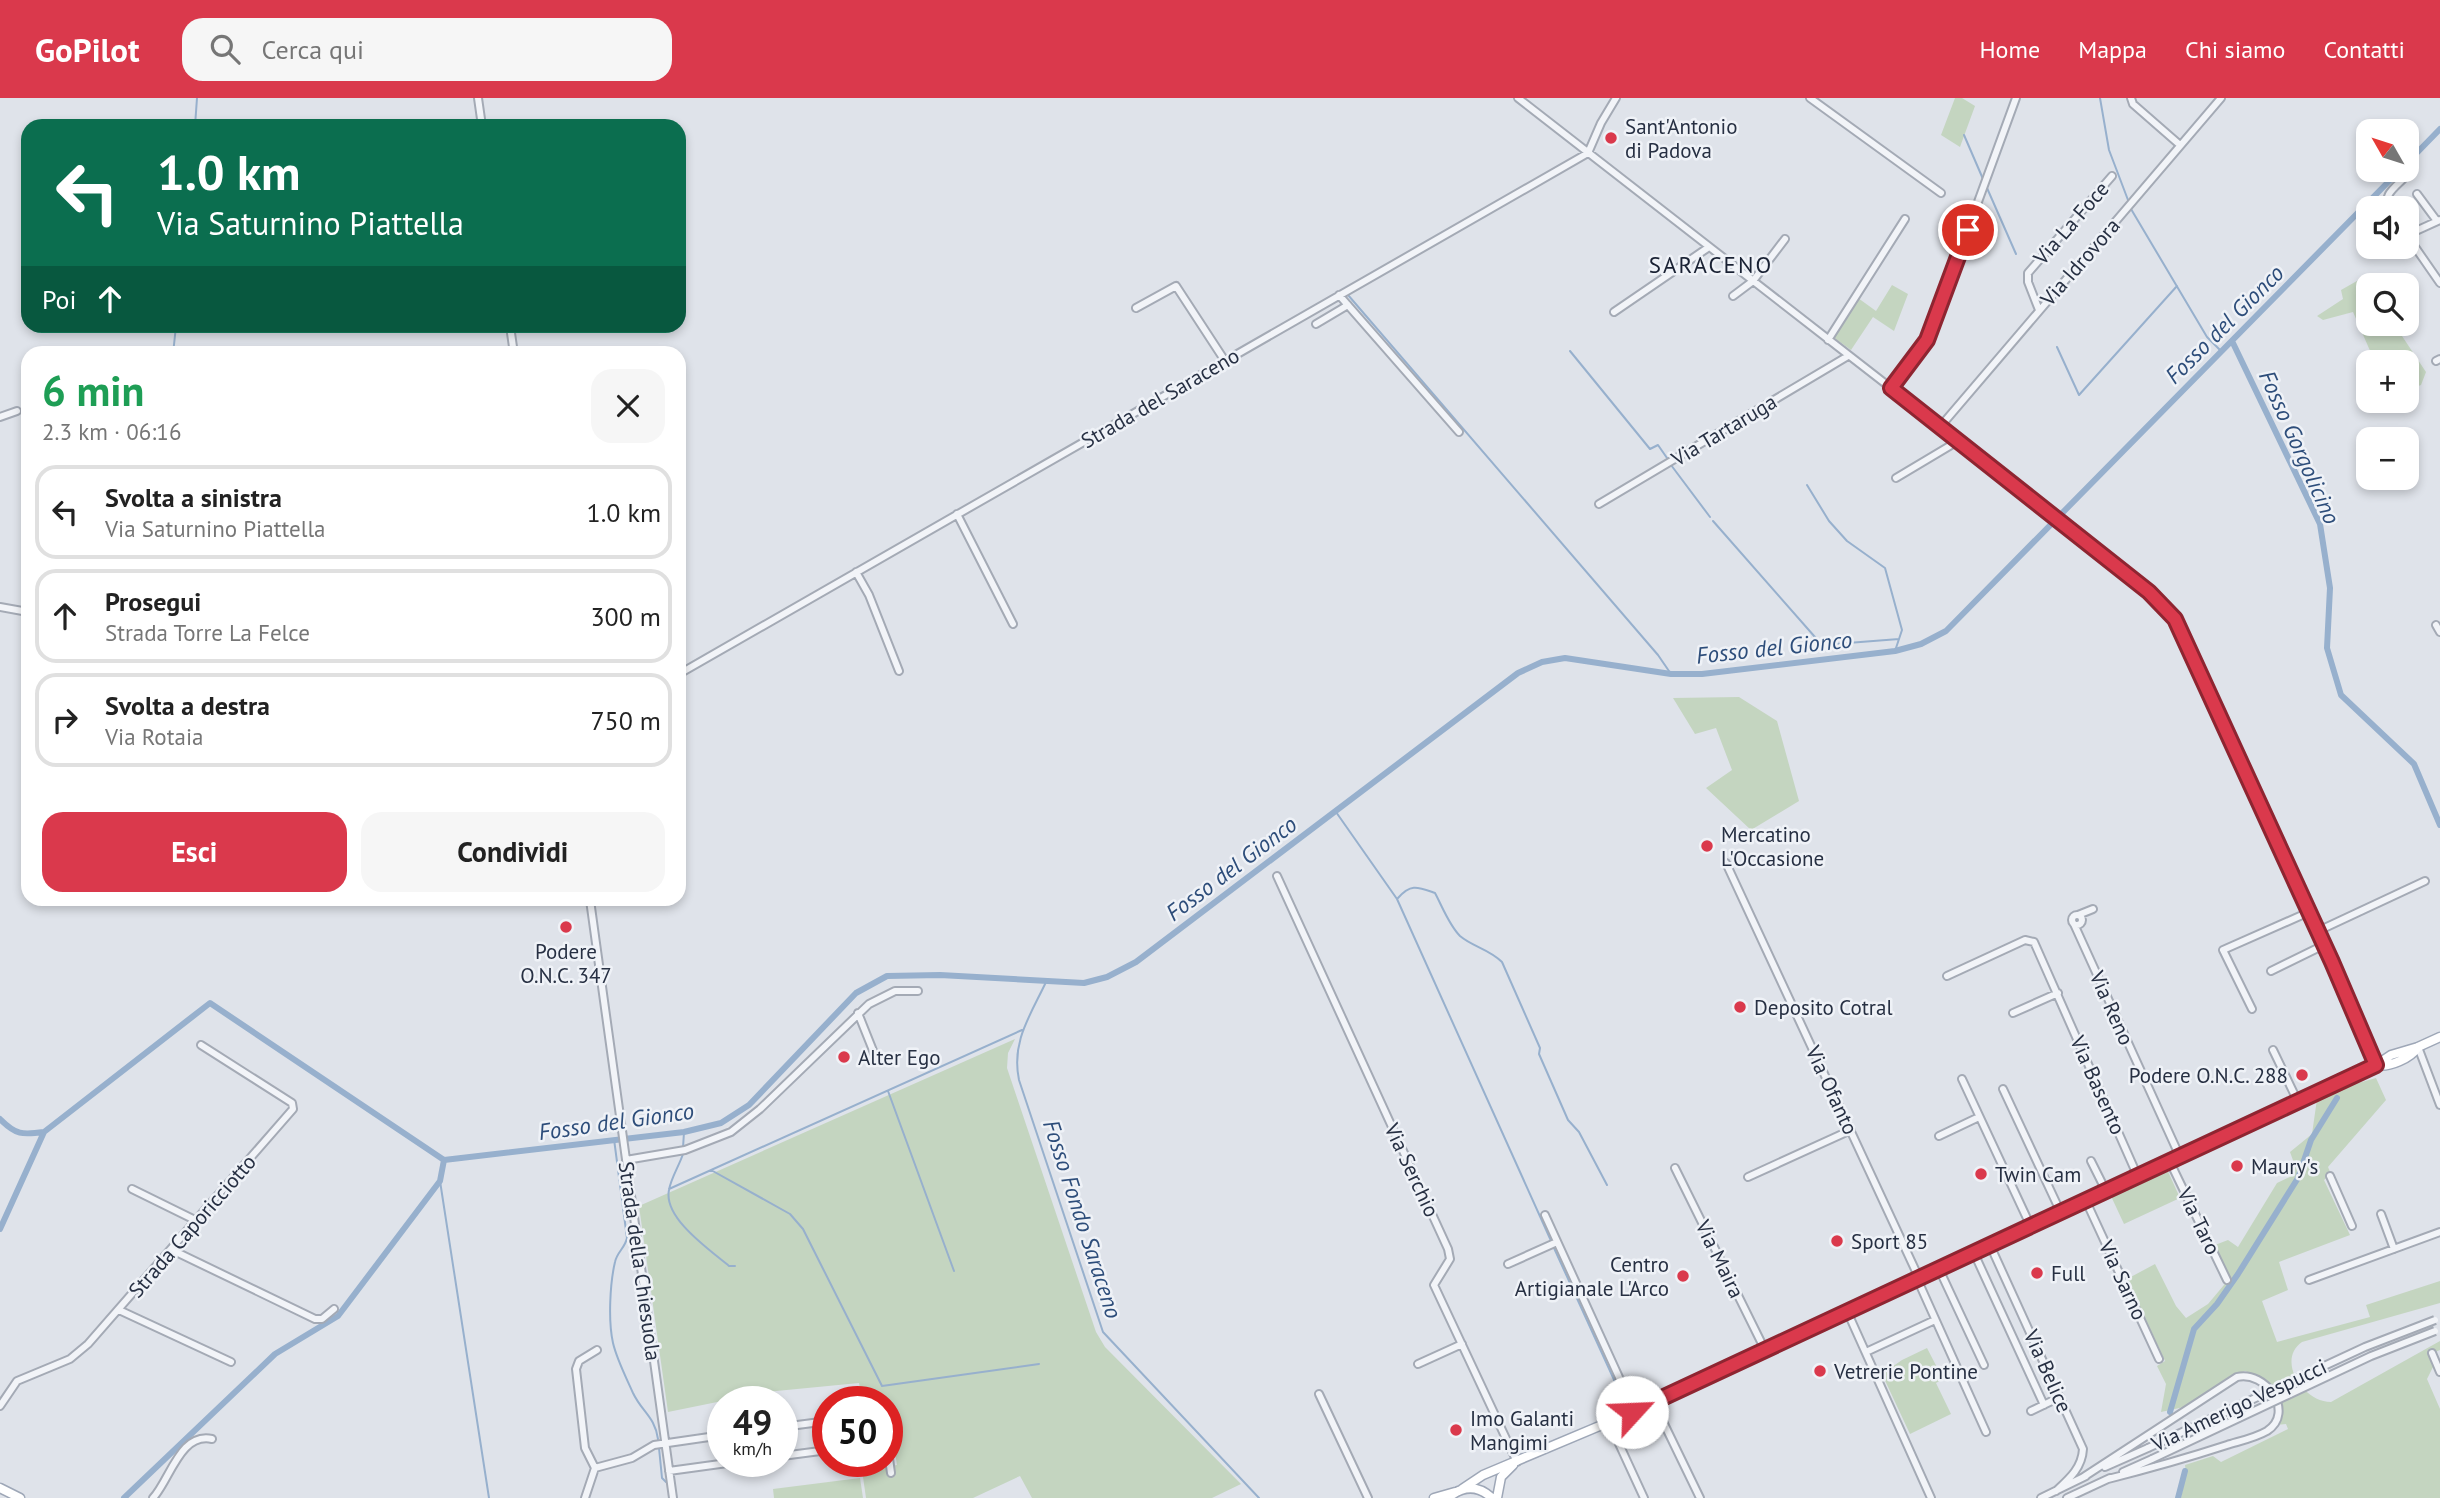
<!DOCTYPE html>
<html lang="it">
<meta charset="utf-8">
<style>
body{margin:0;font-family:"PT Sans",sans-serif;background:#f6f6f6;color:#222;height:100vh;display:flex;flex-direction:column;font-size:26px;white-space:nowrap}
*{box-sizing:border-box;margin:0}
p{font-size:23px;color:#767676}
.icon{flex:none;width:38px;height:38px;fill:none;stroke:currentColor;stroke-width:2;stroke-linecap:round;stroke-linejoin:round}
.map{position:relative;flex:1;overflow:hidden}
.side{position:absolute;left:21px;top:248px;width:665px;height:560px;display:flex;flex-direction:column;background:#fff;border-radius:21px;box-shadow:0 4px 10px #0003}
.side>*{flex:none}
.top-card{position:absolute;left:21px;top:21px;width:665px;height:214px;border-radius:21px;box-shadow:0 4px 10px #0003;background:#0b6e4f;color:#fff;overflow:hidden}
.needle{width:46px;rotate:309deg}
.controls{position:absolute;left:2356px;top:21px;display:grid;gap:14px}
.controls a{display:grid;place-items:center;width:63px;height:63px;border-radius:14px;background:#fff;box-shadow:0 4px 10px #0003;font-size:35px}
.speed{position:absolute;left:707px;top:1288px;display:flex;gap:14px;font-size:35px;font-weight:700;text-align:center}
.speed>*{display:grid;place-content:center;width:91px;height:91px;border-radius:50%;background:#fff;box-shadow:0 4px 10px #0003;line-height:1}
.speed small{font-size:18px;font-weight:400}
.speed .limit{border:10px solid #d22;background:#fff;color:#111}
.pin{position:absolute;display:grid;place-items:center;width:60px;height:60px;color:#fff;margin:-30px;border:4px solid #fff;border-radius:50%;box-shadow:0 2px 7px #0007}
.me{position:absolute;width:77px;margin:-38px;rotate:65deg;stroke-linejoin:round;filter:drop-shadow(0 0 5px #0008)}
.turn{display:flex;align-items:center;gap:24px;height:147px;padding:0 21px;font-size:32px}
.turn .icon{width:91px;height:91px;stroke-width:2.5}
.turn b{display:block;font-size:49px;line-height:60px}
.then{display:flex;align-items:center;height:66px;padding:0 21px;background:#0003;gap:14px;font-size:26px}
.round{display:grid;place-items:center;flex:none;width:74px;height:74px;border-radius:21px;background:#f6f6f6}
.summary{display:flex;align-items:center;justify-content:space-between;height:119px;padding:0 21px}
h1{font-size:42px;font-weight:700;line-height:52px;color:#1e9e55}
.cta{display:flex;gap:14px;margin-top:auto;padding:14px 21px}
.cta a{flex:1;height:80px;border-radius:21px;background:#da394c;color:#fff;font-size:28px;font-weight:700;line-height:80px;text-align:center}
.cta a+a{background:#f6f6f6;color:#222}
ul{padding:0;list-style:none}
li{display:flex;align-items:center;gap:21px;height:94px;margin:0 14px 10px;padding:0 7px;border:4px solid #e0e0e0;border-radius:21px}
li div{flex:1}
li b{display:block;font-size:26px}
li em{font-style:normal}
header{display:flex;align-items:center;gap:42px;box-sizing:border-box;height:98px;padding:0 35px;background:#da394c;color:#fff}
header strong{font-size:33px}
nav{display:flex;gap:38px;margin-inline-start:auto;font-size:24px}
.search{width:490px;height:63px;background:#f6f6f6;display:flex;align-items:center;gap:18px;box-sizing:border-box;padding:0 24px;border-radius:21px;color:#767676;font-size:26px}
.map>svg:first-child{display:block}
</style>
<header>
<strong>GoPilot</strong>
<div class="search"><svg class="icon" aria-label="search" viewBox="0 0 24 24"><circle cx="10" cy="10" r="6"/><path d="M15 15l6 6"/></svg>Cerca qui</div>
<nav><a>Home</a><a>Mappa</a><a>Chi siamo</a><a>Contatti</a></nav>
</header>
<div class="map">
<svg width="2440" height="1400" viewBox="0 0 2440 1400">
<rect width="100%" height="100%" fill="#dfe3ea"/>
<!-- green -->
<path fill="#c4d5c0" d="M1955,0H1962L1975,8L1960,49L1941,37Z
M2364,179L2369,187L2368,226H2394L2426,274L2421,287L2406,293V264H2375L2353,214L2323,222L2317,218L2343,201L2341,192Z
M1892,187L1908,196L1894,233L1873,219L1851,252L1833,239L1858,200L1876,213Z
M1739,599L1777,623L1799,703L1751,732L1706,690L1732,672L1716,630L1695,636L1673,600Z
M1015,941L1008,955L1007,970L1096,1234L1105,1249L1241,1386L1212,1400H1032L1020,1378L973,1400H866L862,1372L897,1367L887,1304H862L859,1285L766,1294L668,1314L639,1108Z
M2376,980L2386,1002L2328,1069L2331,1076L2324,1082L2350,1137L2279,1164L2288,1192L2262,1203L2277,1244L2370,1219L2366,1207L2440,1183V1205L2302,1244C2276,1262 2303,1304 2331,1304L2440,1243V1252L2431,1256L2435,1265L2427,1281L2440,1311V1400H2181L2186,1375L2185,1367L2213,1358L2221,1364L2288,1331L2286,1326L2276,1327L2275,1295L2260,1279L2245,1273L2230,1278L2184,1309L2161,1314L2166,1286L2157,1268L2165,1263L2127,1181L2155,1166L2176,1208L2186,1220L2208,1206L2229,1181L2215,1147L2228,1142L2238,1149L2277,1085L2292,1078L2294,1065L2290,1054L2312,1036L2317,1001L2344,989Z
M2166,1069L2180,1100L2124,1126L2110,1096Z
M1927,1250L1943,1281L1936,1285L1951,1316L1910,1336L1882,1276L1902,1262Z
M860,1380L863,1400H774L773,1391Z"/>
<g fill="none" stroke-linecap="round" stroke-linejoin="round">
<!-- stream -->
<path stroke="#97b0cd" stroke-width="2" d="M2100,0L2109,52L2128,102
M195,28L197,0
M1964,37L1983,81
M1987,90L2016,156
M2131,111L2207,239L2221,253
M1348,197L1658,557L1671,576
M2057,249L2079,297L2177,188
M1570,253L1650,351L1658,347L1667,360
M173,256L176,228
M1671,367L1710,419
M1807,387L1829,423L1847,443L1885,470L1902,532L1895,553
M1713,423L1822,547L1899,541
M1336,714L1397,801L1552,1145
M1398,800C1411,785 1418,789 1435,795C1442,808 1449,827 1460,838C1473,849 1489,851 1502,864L1540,950L1539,956L1568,1022L1579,1034L1607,1087
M1046,884C1030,918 1011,944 1019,982L1103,1234L1259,1400
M888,993L954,1173
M614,1041L627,1140C625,1150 617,1154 615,1164C610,1185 608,1223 613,1245C617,1262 626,1279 633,1295C642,1314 655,1319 658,1341
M683,1050L684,1034
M683,1056C679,1068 671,1080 669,1092C663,1120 710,1152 729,1168H735
M711,1072L790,1116L803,1131L882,1288L1039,1266
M440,1083L489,1400
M669,1091L1022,932
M1554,1150L1626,1308
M659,1350L662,1380L666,1384"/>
<!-- canal -->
<path stroke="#97b0cd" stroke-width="6" d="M2406,66L2440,31
M2232,243L2320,426L2330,490L2327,550L2341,597L2414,666L2440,727
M0,1021C16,1037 22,1037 44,1034L210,905L444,1062L684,1034L721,1025L749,1007L856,895L887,878L940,877L1084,885L1107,879L1136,864L1518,575L1542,564L1565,560L1671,576H1702L1895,553L1921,546L1946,533L2400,72
M0,1131L44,1034
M2170,1314L2194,1231L2217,1206L2238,1176L2298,1080L2311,1042L2337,1000
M124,1400L275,1256L338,1218L440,1083L444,1062
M2178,1400L2185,1373"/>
<defs>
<path id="minor" d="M478,0L482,28
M1518,0L1891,290L2163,507L2175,521L2222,622L2376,967
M1810,0L1941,95
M2131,0L2133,6L2180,47
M2417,96L2437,123
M2390,110C2382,98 2394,90 2403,81
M2406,136L2440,185
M2407,137L2440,122
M1339,197L1459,334
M1733,198L1753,183L1785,141
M1136,210L1176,188L1225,263
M2039,212L2028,184V175L2112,78
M1614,214L1709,149
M1316,226L1348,207
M510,228L514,256
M1828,242L1905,121
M2436,263L2440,261
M1891,290L1918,255L1930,235L2016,0
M0,319L17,313
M1940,329L2221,0
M1896,380L1958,343
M1599,406L1848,258
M957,416L1013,526
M856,474L869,497L899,573
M0,509L28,514
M2436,527L2440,534
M679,576L1588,55L1601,25L1616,0
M1726,765L1919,1180V1185L1986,1334
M1277,778L1448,1151L1450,1161L1434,1187L1517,1364
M590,802L673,1400
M2072 822a5 5 0 1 1 10 0a5 5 0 1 1-10 0Z
M2078,817L2093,811
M2074,826L2180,1059
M2318,833L2425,783
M2271,873L2324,847
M1947,878L2025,842L2034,844L2138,1079
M2252,911L2223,852L2309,814
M858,915L876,960
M2013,915L2058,895
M2418,949L2440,1007
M2273,952L2298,1004
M1962,981L2031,1129
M2003,991L2061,1115
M1939,1038L1979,1019
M626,1062L685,1052L731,1034L760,1011L869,906L895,893H918
M2091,1063L2106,1093
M2170,1064L2227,1182
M1675,1070L1765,1252
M2330,1078L2352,1128
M1748,1079L1851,1032
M132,1091L197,1123
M2086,1103L2159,1261
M2381,1116L2394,1151
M1545,1117L1628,1299L1632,1313
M1990,1147L2083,1351C2082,1370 2069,1381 2056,1393
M172,1152L315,1221H322L334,1211
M1974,1155L2044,1307
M1508,1166L1557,1144
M1939,1171L1984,1267
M2309,1182L2440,1134
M119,1212L231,1264
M1847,1213L1931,1400
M1866,1254L1935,1222
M2432,1255L2440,1274
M1418,1266L1462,1246
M1319,1296L1368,1400
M1653,1303L1700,1400
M0,1308L17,1283L70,1261L88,1246L293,1011L292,1005L201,947
M2031,1313L2060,1299
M1609,1324L1644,1400
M782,1329L828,1323
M887,1346L891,1375
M782,1358L828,1352
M2105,1369L2148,1350
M595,1370L585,1350L576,1271L579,1263L597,1252
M669,1373L742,1363
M2123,1374L2152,1361
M2082,1380L2237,1279C2265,1272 2296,1314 2267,1333C2255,1340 2240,1343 2227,1347C2187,1360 2148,1371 2108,1381
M153,1400C170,1382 180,1334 212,1341
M585,1400L595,1370L632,1360L654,1347L723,1337
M2041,1400L2086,1378
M2067,1400L2110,1380"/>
<path id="major" d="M2376,967C2389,970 2411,960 2418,949
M0,1390L20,1400
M1462,1391L1483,1377L1609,1324L2298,1004L2376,967L2391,957L2418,949L2440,939
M1434,1400L1455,1394
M1448,1400C1463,1387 1478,1387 1492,1400
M1497,1400L1501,1379L1513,1367"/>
</defs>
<!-- minor casing -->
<use href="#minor" stroke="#a4aab5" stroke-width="10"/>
<!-- major casing -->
<use href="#major" stroke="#9ea7b7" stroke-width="11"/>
<!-- minor -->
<use href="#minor" stroke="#f2f4f8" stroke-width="6"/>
<!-- major -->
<use href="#major" stroke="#fff" stroke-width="8"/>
<defs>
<path id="minor-bridge" d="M2148,1350L2365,1249L2435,1222
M2152,1361L2371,1258L2435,1233"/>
</defs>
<!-- minor-bridge casing -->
<use href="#minor-bridge" stroke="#a4aab5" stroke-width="10" stroke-linecap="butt"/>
<!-- minor-bridge -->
<use href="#minor-bridge" stroke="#f2f4f8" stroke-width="6"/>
</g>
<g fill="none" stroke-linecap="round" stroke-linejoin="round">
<defs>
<path id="route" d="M1632,1314L2376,967L2332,864L2175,521L2149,494L1891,290L1927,242L1968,132"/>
</defs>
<!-- route casing -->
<use href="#route" stroke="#8e2531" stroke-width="18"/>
<!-- route -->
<use href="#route" stroke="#da394c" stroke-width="12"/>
</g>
<!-- markers -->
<g fill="#da394c" stroke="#eff2f7" stroke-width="2.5">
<circle cx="1611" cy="40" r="7"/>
<circle cx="1707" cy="748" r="7"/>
<circle cx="566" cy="829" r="7"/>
<circle cx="1740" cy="909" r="7"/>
<circle cx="844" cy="959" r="7"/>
<circle cx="2302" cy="977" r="7"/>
<circle cx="2237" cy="1068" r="7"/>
<circle cx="1981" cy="1076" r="7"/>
<circle cx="1837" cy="1143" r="7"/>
<circle cx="2037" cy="1175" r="7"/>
<circle cx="1683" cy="1178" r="7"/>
<circle cx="1820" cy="1273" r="7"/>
<circle cx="1456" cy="1332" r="7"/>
</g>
<g text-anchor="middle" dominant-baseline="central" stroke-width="5" stroke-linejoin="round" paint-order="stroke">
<!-- poi labels -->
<g font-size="21" fill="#273043" stroke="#eff2f7" text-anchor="start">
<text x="1625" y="28">Sant'Antonio<tspan x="1625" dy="24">di Padova</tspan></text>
<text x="1721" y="736">Mercatino<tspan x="1721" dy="24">L'Occasione</tspan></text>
<text x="566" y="853" text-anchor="middle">Podere<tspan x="566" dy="24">O.N.C. 347</tspan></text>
<text x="1754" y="909">Deposito Cotral</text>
<text x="858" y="959">Alter Ego</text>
<text x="2288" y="977" text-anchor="end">Podere O.N.C. 288</text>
<text x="2251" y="1068">Maury's</text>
<text x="1995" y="1076">Twin Cam</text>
<text x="1851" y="1143">Sport 85</text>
<text x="1669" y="1166" text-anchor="end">Centro<tspan x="1669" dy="24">Artigianale L'Arco</tspan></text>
<text x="2051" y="1175">Full</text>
<text x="1834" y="1273">Vetrerie Pontine</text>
<text x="1470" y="1320">Imo Galanti<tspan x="1470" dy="24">Mangimi</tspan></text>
</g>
<!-- street labels -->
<g font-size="21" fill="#273043" stroke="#eff2f7">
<text transform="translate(2071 125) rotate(-49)">Via La Foce</text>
<text transform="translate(2080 164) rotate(-49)">Via Idrovora</text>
<text transform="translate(1160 300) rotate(-30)">Strada del Saraceno</text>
<text transform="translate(1724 332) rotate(-31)">Via Tartaruga</text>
<text transform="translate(2112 910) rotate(66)">Via Reno</text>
<text transform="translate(2098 987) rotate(66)">Via Basento</text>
<text transform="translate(1832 992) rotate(65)">Via Ofanto</text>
<text transform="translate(1412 1072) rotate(65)">Via Serchio</text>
<text transform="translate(2199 1123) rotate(64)">Via Taro</text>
<text transform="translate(192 1128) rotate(-49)">Strada Caporicciotto</text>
<text transform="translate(1720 1161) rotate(64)">Via Maira</text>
<text transform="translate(640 1163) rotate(82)">Strada della Chiesuola</text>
<text transform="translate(2123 1182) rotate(65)">Via Sarno</text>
<text transform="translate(2048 1273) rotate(66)">Via Belice</text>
<text transform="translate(2239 1307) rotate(-25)">Via Amerigo Vespucci</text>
</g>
<!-- neighbourhood labels -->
<g font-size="23" letter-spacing="2" fill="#192133" stroke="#eff2f7">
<text x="1711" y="166">SARACENO</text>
</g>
<!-- water labels -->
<g font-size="23" font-style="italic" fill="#2d4d7a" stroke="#eff2f7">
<text transform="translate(2224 226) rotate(-45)">Fosso del Gionco</text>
<text transform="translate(2300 349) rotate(66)">Fosso Gorgolicino</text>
<text transform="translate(1774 549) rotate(-6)">Fosso del Gionco</text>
<text transform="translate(1231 770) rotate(-37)">Fosso del Gionco</text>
<text transform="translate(616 1023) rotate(-8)">Fosso del Gionco</text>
<text transform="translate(1083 1121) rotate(72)">Fosso Fondo Saraceno</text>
</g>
</g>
</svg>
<div class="controls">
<a><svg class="needle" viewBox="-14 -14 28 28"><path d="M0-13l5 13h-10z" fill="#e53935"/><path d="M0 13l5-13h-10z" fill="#767676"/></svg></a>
<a><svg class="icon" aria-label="sound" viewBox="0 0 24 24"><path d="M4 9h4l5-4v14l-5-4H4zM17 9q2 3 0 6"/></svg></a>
<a><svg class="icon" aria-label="search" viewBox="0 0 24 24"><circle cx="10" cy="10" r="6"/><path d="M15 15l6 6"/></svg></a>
<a>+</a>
<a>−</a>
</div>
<div class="speed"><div>49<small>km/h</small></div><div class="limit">50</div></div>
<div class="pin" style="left:1968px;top:132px;background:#d93025"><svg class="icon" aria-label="arrive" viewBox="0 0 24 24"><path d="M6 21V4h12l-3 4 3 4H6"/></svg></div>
<svg class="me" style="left:1632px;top:1314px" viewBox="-20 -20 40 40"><circle r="19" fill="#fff"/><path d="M0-13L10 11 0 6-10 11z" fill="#da394c"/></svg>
<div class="top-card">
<div class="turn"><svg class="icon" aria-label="left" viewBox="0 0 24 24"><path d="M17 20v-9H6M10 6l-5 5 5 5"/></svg><div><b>1.0 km</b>Via Saturnino Piattella</div></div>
<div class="then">Poi<svg class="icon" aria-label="ahead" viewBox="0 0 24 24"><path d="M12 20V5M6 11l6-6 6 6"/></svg></div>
</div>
<section class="side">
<div class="summary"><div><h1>6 min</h1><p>2.3 km · 06:16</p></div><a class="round"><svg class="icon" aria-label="close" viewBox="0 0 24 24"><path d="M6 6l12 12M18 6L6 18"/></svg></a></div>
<ul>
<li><svg class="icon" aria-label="left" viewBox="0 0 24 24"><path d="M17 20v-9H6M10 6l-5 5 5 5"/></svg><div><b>Svolta a sinistra</b><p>Via Saturnino Piattella</p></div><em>1.0 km</em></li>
<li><svg class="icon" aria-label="ahead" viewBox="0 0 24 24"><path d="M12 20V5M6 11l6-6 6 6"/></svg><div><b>Prosegui</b><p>Strada Torre La Felce</p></div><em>300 m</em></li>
<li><svg class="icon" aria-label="right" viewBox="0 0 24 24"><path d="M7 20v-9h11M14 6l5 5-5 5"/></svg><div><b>Svolta a destra</b><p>Via Rotaia</p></div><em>750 m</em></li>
</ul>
<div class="cta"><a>Esci</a><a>Condividi</a></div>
</section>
</div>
